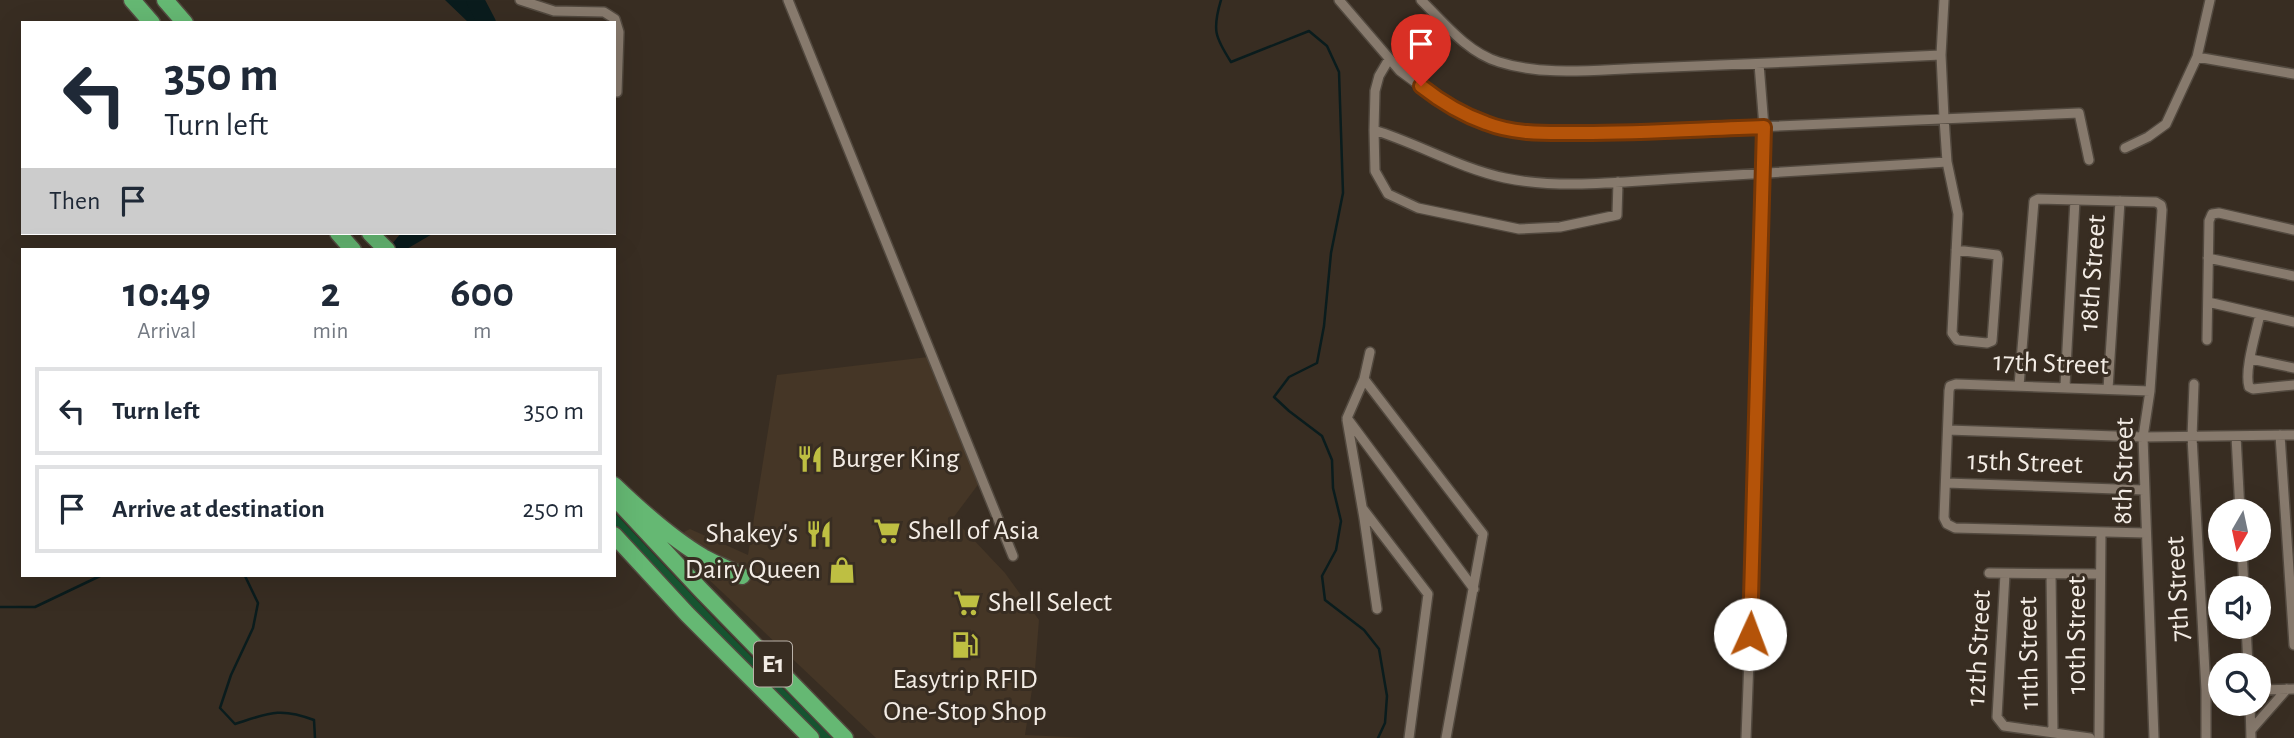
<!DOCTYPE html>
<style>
body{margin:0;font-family:"Alegreya Sans",sans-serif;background:#f2f2f3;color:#1f2937;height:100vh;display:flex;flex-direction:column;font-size:26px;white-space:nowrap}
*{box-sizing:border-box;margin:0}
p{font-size:23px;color:#747a83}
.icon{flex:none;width:38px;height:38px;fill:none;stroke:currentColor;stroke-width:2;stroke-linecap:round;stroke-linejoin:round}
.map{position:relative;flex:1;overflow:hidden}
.details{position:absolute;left:21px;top:248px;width:595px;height:329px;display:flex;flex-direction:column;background:#fff;border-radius:0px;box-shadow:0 7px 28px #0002}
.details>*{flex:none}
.top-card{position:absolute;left:21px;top:21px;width:595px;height:214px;border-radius:0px;box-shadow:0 7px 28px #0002;background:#fff;color:#1f2937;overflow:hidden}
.needle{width:46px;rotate:189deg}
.tools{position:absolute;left:2208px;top:499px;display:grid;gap:14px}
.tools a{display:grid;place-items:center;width:63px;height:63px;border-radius:50%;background:#fff;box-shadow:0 7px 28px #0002;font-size:35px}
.pin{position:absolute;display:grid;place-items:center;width:60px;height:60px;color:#fff;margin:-72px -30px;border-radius:50% 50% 50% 0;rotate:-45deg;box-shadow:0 0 7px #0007}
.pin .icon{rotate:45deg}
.me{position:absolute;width:77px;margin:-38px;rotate:2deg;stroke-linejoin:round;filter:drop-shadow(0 0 5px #0008)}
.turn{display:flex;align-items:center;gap:24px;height:147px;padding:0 28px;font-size:32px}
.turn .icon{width:91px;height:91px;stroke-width:2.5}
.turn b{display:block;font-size:49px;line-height:60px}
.then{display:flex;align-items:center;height:66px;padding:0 28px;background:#0003;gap:14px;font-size:26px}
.eta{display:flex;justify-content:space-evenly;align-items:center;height:119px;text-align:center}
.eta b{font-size:42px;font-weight:700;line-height:49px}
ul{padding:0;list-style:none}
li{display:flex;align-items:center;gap:21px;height:88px;margin:0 14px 10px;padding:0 14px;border:4px solid #e0e1e3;border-radius:0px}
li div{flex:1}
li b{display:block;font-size:26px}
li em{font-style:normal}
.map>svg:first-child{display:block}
</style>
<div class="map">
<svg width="2294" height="738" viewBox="0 0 2294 738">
<rect width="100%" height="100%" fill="#382d22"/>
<!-- built -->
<path fill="#453626" d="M928,357L980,482L953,518L1005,573L1039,620L1035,670L1025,735L1090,738H876L703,574L684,532L690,529L748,555L777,375Z"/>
<!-- green -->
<path fill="#165430" d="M614,512L719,624L832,738H817L800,721L614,526Z"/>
<!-- water -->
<path fill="#0a1c1d" d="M445,0H473L493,23H469Z
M401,233H434L405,250H387Z"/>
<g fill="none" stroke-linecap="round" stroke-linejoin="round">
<!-- stream -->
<path stroke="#0a1c1d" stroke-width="2.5" d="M1221,0C1212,30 1215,37 1231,62L1309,31L1327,46L1339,72L1343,193L1331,253L1324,326L1317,363L1289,377L1274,397L1289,411L1322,436L1332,460L1333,488L1341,521L1336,550L1322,576L1325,600L1364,630L1379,649L1387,696L1385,723L1378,738
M245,576L258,603L253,628L231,675L220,708L235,724C269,713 280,707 314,720L315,738
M0,607H35L100,576"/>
<!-- river -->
<path stroke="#0a1c1d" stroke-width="18" d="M475,0L487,23"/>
<defs>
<path id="minor" d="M520,0L554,11L604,12L615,19L619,32L617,92
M788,0L1013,556
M1339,0L1400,71L1441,101L1486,124L1511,130L1541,133H1619L2079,113L2089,160
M1421,0C1444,23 1468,53 1499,62C1546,77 1600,69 1648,68C1746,64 1843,60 1941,55
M1944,0L1941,55L1944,118L1947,162L1958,214L1952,333L1957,340L1987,343L1992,341L1998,259L1997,255L1956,250
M2210,0L2197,57L2294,74
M1389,59L1379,76L1375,91L1374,130L1375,171L1388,194L1418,208L1519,229L1560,227L1617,215L1618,182
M1374,130C1419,144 1459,168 1505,178C1563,190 1627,181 1686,178C1773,172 1860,167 1947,162
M2125,148L2148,137L2166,124L2197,57
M2208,258L2294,276
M2208,302L2294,322
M2260,314C2256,333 2244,370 2249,387L2253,389L2294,385
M2207,340L2209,221L2212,214L2219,213L2294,230
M1370,352L1364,379L1347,418L1474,589
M2251,359L2294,368
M1364,379L1483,534L1446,738
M2194,384L2192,437L2206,690V738
M2019,386L2034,201L2038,199L2156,202L2161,205L2162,210L2150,391L2143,437L2154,738
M2065,386L2075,200
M2108,389L2120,201
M1347,420L1364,518L1377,609
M1948,430L2143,437L2294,435
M2280,435L2294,645
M2236,436L2240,511
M1946,483L2144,490
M1363,509L1428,594L1409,738
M2145,533L1955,528L1947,524L1944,518L1949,391L1950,386L1956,384L2150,391
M2242,550L2244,588
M1989,573L2100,574
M2005,574L1997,717L2004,726L2090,738
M2051,574L2053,732
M2246,626L2248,665
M2206,690H2221
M2259,690L2294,689
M2250,704L2251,738
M2251,730L2287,689
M1746,738L1755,503L1764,173V127L1759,64
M2099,738L2101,532"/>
<path id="motorway" d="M132,0L152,23
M165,0L185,23
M338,233L353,250
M370,233L387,250
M614,485C641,511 671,538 703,557C716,564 729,569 742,576
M614,497L701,590L845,738
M614,535L687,614L811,738"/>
</defs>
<!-- minor casing -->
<use href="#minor" stroke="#52493f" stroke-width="12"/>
<!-- motorway casing -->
<use href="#motorway" stroke="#52493f" stroke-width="19"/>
<!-- minor -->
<use href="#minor" stroke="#877a6d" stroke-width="9"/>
<!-- motorway -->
<use href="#motorway" stroke="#65b873" stroke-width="16"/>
</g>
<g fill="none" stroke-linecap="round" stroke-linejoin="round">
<defs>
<path id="route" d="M1421,86C1440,101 1463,115 1486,123C1516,135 1550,133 1582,133C1643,133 1703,129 1764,127L1750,634"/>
</defs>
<!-- route casing -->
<use href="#route" stroke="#753606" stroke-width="18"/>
<!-- route -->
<use href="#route" stroke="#b45309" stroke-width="12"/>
</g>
<!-- icons -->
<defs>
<symbol id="restaurant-bare" viewBox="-9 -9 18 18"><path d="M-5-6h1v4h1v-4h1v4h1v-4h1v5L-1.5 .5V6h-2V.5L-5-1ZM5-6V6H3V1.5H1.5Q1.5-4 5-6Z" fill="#bebf42" stroke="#382d22" stroke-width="2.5" paint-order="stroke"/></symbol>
<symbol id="supermarket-bare" viewBox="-9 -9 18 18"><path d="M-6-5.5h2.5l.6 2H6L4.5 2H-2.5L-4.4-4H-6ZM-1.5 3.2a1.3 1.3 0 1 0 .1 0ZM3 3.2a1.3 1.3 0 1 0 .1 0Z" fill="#bebf42" stroke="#382d22" stroke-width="2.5" paint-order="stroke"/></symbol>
<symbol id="shop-bare" viewBox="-9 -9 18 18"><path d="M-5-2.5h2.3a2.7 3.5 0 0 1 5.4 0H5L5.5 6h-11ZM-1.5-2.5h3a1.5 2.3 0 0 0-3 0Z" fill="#bebf42" stroke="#382d22" stroke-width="2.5" paint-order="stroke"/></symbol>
<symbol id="fuel-bare" viewBox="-9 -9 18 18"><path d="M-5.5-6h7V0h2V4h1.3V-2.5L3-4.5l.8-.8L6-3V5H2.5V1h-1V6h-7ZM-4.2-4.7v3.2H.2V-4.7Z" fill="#bebf42" stroke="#382d22" stroke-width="2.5" paint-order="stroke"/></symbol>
</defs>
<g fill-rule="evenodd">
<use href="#restaurant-bare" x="791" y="440" width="38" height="38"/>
<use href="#supermarket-bare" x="868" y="512" width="38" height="38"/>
<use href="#restaurant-bare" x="800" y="515" width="38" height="38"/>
<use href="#shop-bare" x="823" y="551" width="38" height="38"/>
<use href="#supermarket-bare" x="948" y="584" width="38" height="38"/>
<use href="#fuel-bare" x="946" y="626" width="38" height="38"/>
</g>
<g text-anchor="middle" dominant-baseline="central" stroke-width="6" stroke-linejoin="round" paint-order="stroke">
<!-- shield labels -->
<rect fill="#382d22" stroke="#bbb3aa" stroke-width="2" x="754" y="641.5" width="38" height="45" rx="5"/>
<g font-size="26" font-weight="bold" fill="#f3ece5">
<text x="773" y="664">E1</text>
</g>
<!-- street labels -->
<g font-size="28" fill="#f3ece5" stroke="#382d22">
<text transform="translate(2093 273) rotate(-86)">18th Street</text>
<text transform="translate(2051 364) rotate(2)">17th Street</text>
<text transform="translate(2025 463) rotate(2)">15th Street</text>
<text transform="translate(2124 471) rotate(-89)">8th Street</text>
<text transform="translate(2178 589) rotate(-93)">7th Street</text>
<text transform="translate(2077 635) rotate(-90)">10th Street</text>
<text transform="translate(1979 648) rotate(-87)">12th Street</text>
<text transform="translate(2029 653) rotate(-91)">11th Street</text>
</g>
<!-- poi labels -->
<g font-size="28" fill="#f3ece5" stroke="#382d22" text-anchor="start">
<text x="831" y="459">Burger King</text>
<text x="908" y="531">Shell of Asia</text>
<text x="798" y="534" text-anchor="end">Shakey's</text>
<text x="821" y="570" text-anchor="end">Dairy Queen</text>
<text x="988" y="603">Shell Select</text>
<text x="965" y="680" text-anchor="middle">Easytrip RFID<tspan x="965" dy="32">One-Stop Shop</tspan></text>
</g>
</g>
</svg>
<div class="tools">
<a><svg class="needle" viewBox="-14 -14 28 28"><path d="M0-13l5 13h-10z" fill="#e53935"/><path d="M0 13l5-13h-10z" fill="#747a83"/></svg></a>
<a><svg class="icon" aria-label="sound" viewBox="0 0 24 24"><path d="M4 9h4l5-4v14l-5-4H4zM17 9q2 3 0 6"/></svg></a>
<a><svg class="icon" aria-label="search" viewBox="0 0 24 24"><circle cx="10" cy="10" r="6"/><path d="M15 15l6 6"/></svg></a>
</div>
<div class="pin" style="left:1421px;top:86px;background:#d93025"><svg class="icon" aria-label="arrive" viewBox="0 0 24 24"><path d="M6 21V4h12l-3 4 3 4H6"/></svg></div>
<svg class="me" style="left:1750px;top:634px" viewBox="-20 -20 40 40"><circle r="19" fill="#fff"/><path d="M0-13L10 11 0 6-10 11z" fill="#b45309"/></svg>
<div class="top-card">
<div class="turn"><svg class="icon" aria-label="left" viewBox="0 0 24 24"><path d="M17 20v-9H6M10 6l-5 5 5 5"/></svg><div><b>350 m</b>Turn left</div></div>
<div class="then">Then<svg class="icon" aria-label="arrive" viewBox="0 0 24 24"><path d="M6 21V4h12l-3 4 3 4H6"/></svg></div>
</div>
<section class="details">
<div class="eta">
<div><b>10:49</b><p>Arrival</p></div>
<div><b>2</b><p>min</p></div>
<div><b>600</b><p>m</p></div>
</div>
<ul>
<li><svg class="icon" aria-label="left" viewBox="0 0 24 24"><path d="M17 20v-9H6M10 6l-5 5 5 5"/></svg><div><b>Turn left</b></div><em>350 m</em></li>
<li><svg class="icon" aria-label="arrive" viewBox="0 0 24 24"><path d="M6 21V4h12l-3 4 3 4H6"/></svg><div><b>Arrive at destination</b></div><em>250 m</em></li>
</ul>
</section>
</div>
